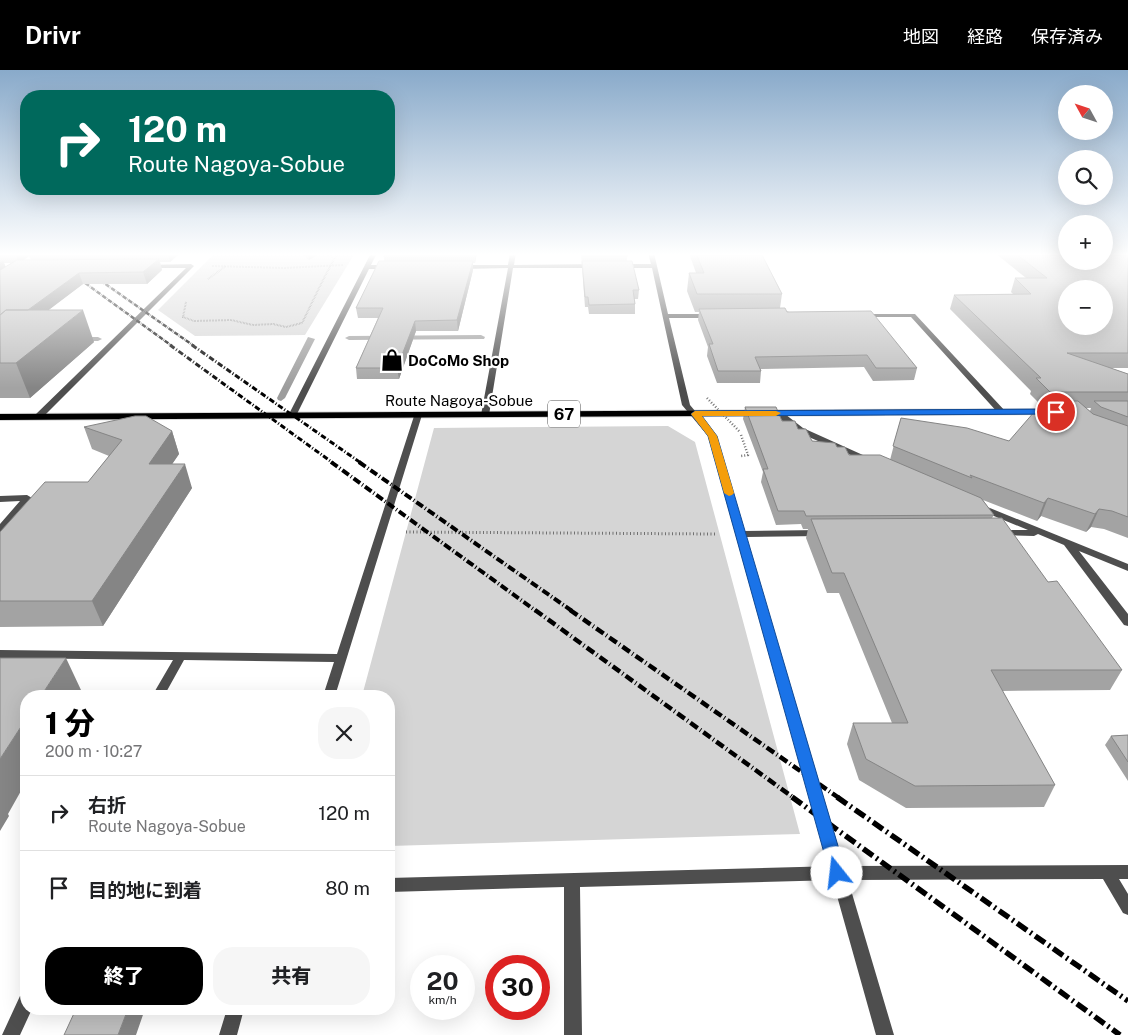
<!DOCTYPE html>
<html lang="ja">
<meta charset="utf-8">
<style>
body{margin:0;font-family:"Public Sans","Noto Sans JP",sans-serif;background:#f6f6f6;color:#202124;height:100vh;display:flex;flex-direction:column;font-size:19px;white-space:nowrap}
*{box-sizing:border-box;margin:0}
p{font-size:16px;color:#757577}
.icon{flex:none;width:28px;height:28px;fill:none;stroke:currentColor;stroke-width:2;stroke-linecap:round;stroke-linejoin:round}
.map{position:relative;flex:1;overflow:hidden}
.panel{position:absolute;left:20px;top:620px;width:375px;height:325px;display:flex;flex-direction:column;background:#fff;border-radius:20px;box-shadow:0 5px 20px #0002}
.panel>*{flex:none}
.hud{position:absolute;left:20px;top:20px;width:375px;height:105px;border-radius:20px;box-shadow:0 5px 20px #0002;background:#00695c;color:#fff;overflow:hidden}
.needle{width:32px;rotate:310deg}
.controls{position:absolute;left:1058px;top:15px;display:grid;gap:10px}
.controls a{display:grid;place-items:center;width:55px;height:55px;border-radius:50%;background:#fff;box-shadow:0 5px 20px #0002;font-size:25px}
.speed{position:absolute;left:410px;top:885px;display:flex;gap:10px;font-size:25px;font-weight:700;text-align:center}
.speed>*{display:grid;place-content:center;width:65px;height:65px;border-radius:50%;background:#fff;box-shadow:0 5px 20px #0002;line-height:1}
.speed small{font-size:12px;font-weight:400}
.speed .limit{border:8px solid #d22;background:#fff;color:#111}
.pin{position:absolute;display:grid;place-items:center;width:42px;height:42px;color:#fff;margin:-21px;border:2px solid #fff;border-radius:50%;box-shadow:0 1px 5px #0007}
.me{position:absolute;width:55px;margin:-28px;rotate:344deg;stroke-linejoin:round;filter:drop-shadow(0 0 4px #0008)}
.turn{display:flex;align-items:center;gap:18px;height:105px;padding:0 25px;font-size:22px}
.turn .icon{width:65px;height:65px;stroke-width:2.5}
.turn b{display:block;font-size:35px;line-height:42px}
.round{display:grid;place-items:center;flex:none;width:52px;height:52px;border-radius:20px;background:#f6f6f6}
.overview{display:flex;align-items:center;justify-content:space-between;height:85px;padding:0 25px}
h1{font-size:30px;font-weight:800;line-height:38px;color:#000}
.primary-button{display:flex;gap:10px;margin-top:auto;padding:10px 25px}
.primary-button a{flex:1;height:58px;border-radius:20px;background:#000;color:#fff;font-size:20px;font-weight:800;line-height:58px;text-align:center}
.primary-button a+a{background:#f6f6f6;color:#202124}
ul{padding:0;list-style:none}
li{display:flex;align-items:center;gap:15px;height:75px;padding:0 25px;border-top:1px solid #e0e0e0}
li div{flex:1}
li b{display:block;font-size:19px}
li em{font-style:normal}
header{display:flex;align-items:center;gap:30px;box-sizing:border-box;height:70px;padding:0 25px;background:#000;color:#fff}
header strong{font-size:24px}
nav{display:flex;gap:28px;margin-inline-start:auto;font-size:18px}
.map>svg:first-child{display:block}
</style>
<header>
<strong>Drivr</strong>
<nav><a>地図</a><a>経路</a><a>保存済み</a></nav>
</header>
<div class="map">
<svg width="1128" height="965" viewBox="0 0 1128 965">
<rect width="100%" height="100%" fill="#fff"/>
<!-- green -->
<path fill="#d5d5d5" d="M215,183H355L305,265L195,266L158,240Z
M668,356L695,372L800,764L389,776V626H362L434,358Z"/>
<g fill="none" stroke-linecap="round" stroke-linejoin="round">
<!-- stream -->
<path fill="#9c9c9c" fill-rule="evenodd" d="M481,265L485,267L484,269L349,270L345,268L349,266Z
M76,267H98L102,269L98,271H76Z
M308,267L315,269L285,328L281,331L278,330L277,328Z"/>
<defs>
<path id="primary" d="M1051,339L1056,342L1054,344L0,350V344Z"/>
</defs>
<!-- primary casing -->
<use href="#primary" stroke="#dbdbdb" stroke-width="2"/>
<!-- path-far2 -->
<path stroke="#707070" stroke-width="2" stroke-dasharray="0.5 1" stroke-linecap="butt" d="M323,183L333,187
M212,196L284,198L343,195
M208,209L226,196
M186,232L183,247L194,251L231,250L253,255L273,254L286,257L302,253C314,229 324,206 338,183"/>
<!-- path-far1 -->
<path stroke="#707070" stroke-width="2.5" stroke-dasharray="1 2" stroke-linecap="butt" d="M741,365L748,385L741,386"/>
<!-- path -->
<path stroke="#707070" stroke-width="3" stroke-dasharray="1 2.5" stroke-linecap="butt" d="M406,462L715,464"/>
<!-- service -->
<path fill="#4e4e4e" fill-rule="evenodd" d="M415,343H418L422,345L335,626H323L334,592L184,590L164,626H152L173,590L0,588V580L337,584Z
M27,425L32,428L30,430L3,462L0,463V454L20,431L0,432V426Z
M837,796L842,798L844,803L842,808L837,810L580,817L582,965H564V817L389,822V808Z
M26,924V939H32L20,965H2L20,926Z
M227,939H244L237,965H219Z"/>
<!-- minor -->
<path fill="#4e4e4e" fill-rule="evenodd" d="M371,183H377L371,195H388L391,197L388,199H369L296,346L292,348H289L288,346Z
M510,183H516L514,195L596,194L599,196L596,198H513L489,345L485,347L481,345L508,198L460,199L457,197L460,195H508Z
M648,183H654L668,244H712L715,246L712,248H669L690,335L716,366L744,461L821,460L826,463L821,466L746,467L844,796L1128,795V809H1119L1128,824V845L1123,843L1103,809L848,810L894,965H876L708,366L682,335L652,198H620L617,196L620,194H651Z
M191,194L194,196L41,349H35V345L186,198H147L145,197V195Z
M861,244H915L1006,342L1005,344H999L911,247H859V245Z
M775,341H781L803,358L874,390L873,392H867L797,362L775,345Z
M980,434L1128,494V501L1079,481L1128,544V556L1124,555L1064,475L1038,464L1034,466L998,465L996,463L1001,460H1028L977,439L975,437Z"/>
<!-- primary -->
<use href="#primary" fill="#000" fill-rule="evenodd"/>
<!-- rail-far4 -->
<path stroke="#000" stroke-width="2.5" stroke-dasharray="4.5 1 0.5 1" stroke-linecap="butt" d="M74,205L172,276
M94,206L194,276"/>
<!-- rail-far3 -->
<path stroke="#000" stroke-width="3" stroke-dasharray="5.5 2 1 2" stroke-linecap="butt" d="M170,275L333,393
M192,275L361,393"/>
<!-- rail-far2 -->
<path stroke="#000" stroke-width="4" stroke-dasharray="8 2.5 1 2.5" stroke-linecap="butt" d="M331,392L536,541
M359,392L572,541"/>
<!-- rail-far1 -->
<path stroke="#000" stroke-width="4.5" stroke-dasharray="9 3 1 3" stroke-linecap="butt" d="M535,540L794,728
M570,540L839,728"/>
<!-- rail -->
<path stroke="#000" stroke-width="5.5" stroke-dasharray="12 4 2 4" stroke-linecap="butt" d="M792,727L1120,965
M837,727L1128,931"/>
<!-- path-bridge -->
<path stroke="#707070" stroke-width="2.5" stroke-dasharray="1 2" stroke-linecap="butt" d="M707,328L740,362"/>
</g>
<!-- wall -->
<path fill="#a3a3a3" fill-rule="evenodd" d="M0,183H180L170,192H160L162,200L147,214H83L48,240L94,272L30,328H0ZM29,186L31,190H24ZM4,193H11L6,197Z
M300,183H321L309,190Z
M385,183H477L475,193H473V200L458,261H416L399,309H357L356,298L378,248H358L356,238L384,191V187Z
M581,183H627V191L639,220L638,229H634L635,234V244H589L588,237H585Z
M689,183H761L782,224L780,238L917,298L914,310L873,311L864,297L761,299V301L760,313H717L707,286L708,277L698,250L699,242H695L687,221L689,203H696Z
M995,183H1128V298H1111L1128,304V468L1104,459L1091,457L1086,462L1041,446L1037,451L983,430L994,445L992,448L1048,512L1122,600L1110,620L1002,621L1055,715L1044,737L906,738L859,710L847,674L853,653H892L839,523H827L806,468L808,459H803L801,454L776,455L761,412L763,402L743,349L745,337L782,351L798,359L812,371L837,377L849,385L890,390L901,348L1009,371L1058,340L1059,338H1044L1030,324L1031,321L950,239L954,225L1013,224L1011,222L1015,208H1026ZM1086,338H1091L1090,341Z
M84,357L172,361L179,384L172,394L192,418L103,556L0,557V462L88,412L109,386L92,379Z
M1128,665V711L1105,675L1111,666Z"/>
<!-- shaded-wall -->
<path fill="#858585" d="M15,183H28L29,186L19,193Z
M168,183H180L170,192Z
M309,183H321L309,190L308,184Z
M476,183H477L475,193V187Z
M159,189L162,200L147,214L143,202Z
M3,190L7,201L0,206V192Z
M473,191V200L458,261L457,250Z
M79,203L83,214L0,277V261Z
M83,240L94,272L30,328L16,293Z
M415,251L416,261L399,309L397,298Z
M172,361L179,384L156,418L149,394Z
M185,394L192,418L103,556L92,531Z
M1048,428L1041,446L1037,451L1044,433Z
M1099,439L1091,457L1086,462L1095,444Z
M66,588L81,620L78,626H41Z
M26,649V712L8,744L9,746L0,761V689Z
M128,939H145L136,965H118Z"/>
<!-- building -->
<path fill="#bebebe" stroke="#858585" fill-rule="evenodd" d="M385,183H476L475,187H384Z
M582,183H627L628,186H582Z
M696,183H761L782,224H697L689,203H704Z
M1015,183H1066V191H1104V183H1128V283H1067L1128,304V322H1050L1036,308H1041L954,225L1031,224L1015,208H1047ZM1066,219H1104V256H1066Z
M159,189L143,202L79,203L28,240H6L0,245V200L17,190Z
M379,191H473L457,250L415,251L397,298H356L383,238H356Z
M582,191H632L639,220H633L635,234L589,235L588,227H585Z
M785,238L787,242L871,241L917,298H876L867,285L755,287L761,301H718L709,274H713L699,239Z
M6,240H83L16,293H0V245Z
M1061,331H1078L1093,344L1128,356V447L1112,441L1099,439L1095,444L1048,428L1044,433L970,405L972,408L893,376L901,348L967,358L1009,371L1035,341L1070,339Z
M1094,331H1128V347L1101,337Z
M745,337H776L782,351H795L798,359H806L812,371L835,373L837,377H845L849,385H880L981,428L994,445L806,446L804,441H778L763,399H768Z
M135,346H146L172,361L149,394H185L92,531H0V462L45,412H88L122,370L84,357Z
M1002,448L1048,512L1057,511L1122,600H991L1055,715L915,716L866,689L853,653H908L844,503H832L811,449Z
M0,588H66L41,626H26V649L0,689Z
M1128,665V692L1111,666Z
M76,939H128L118,965H64Z"/>
<!-- sky -->
<linearGradient id="sky" x2="0" y2="1"><stop stop-color="#89aaca"/><stop offset="0.58" stop-color="#fff"/><stop offset="1" stop-color="#fff" stop-opacity="0"/></linearGradient>
<rect width="1128" height="318" fill="url(#sky)"/>
<!-- route -->
<path fill="#1a73e8" stroke="#114b97" d="M1056,339L1059,340V344L702,346L717,366L846,803L843,808L837,811L831,808L708,366L691,344L695,341Z"/>
<!-- slow -->
<path fill="#f59e0b" d="M695,341H776L781,343L776,346H702L717,366L734,423L732,425L729,426L724,423L708,366L691,344Z"/>
<!-- icons -->
<defs>
<symbol id="shop-bare" viewBox="-9 -9 18 18"><path d="M-5-2.5h2.3a2.7 3.5 0 0 1 5.4 0H5L5.5 6h-11ZM-1.5-2.5h3a1.5 2.3 0 0 0-3 0Z" fill="#000" stroke="#fff" stroke-width="2.5" paint-order="stroke"/></symbol>
</defs>
<g fill-rule="evenodd">
<use href="#shop-bare" x="376" y="274" width="32" height="32"/>
</g>
<g text-anchor="middle" dominant-baseline="central" stroke-width="4.5" stroke-linejoin="round" paint-order="stroke">
<!-- far-poi labels -->
<g font-size="15" font-weight="bold" fill="#000" stroke="#fff" text-anchor="start">
<text x="408" y="290">DoCoMo Shop</text>
</g>
<!-- far-street labels -->
<g font-size="15" fill="#000" stroke="#fff">
<text x="459" y="330">Route Nagoya-Sobue</text>
</g>
<!-- shield labels -->
<rect fill="#fff" stroke="#4c4c4c" stroke-width="1" x="548" y="330.5" width="32" height="27" rx="4"/>
<g font-size="16" font-weight="bold" fill="#000">
<text x="564" y="344">67</text>
</g>
</g>
</svg>
<div class="controls">
<a><svg class="needle" viewBox="-14 -14 28 28"><path d="M0-13l5 13h-10z" fill="#e53935"/><path d="M0 13l5-13h-10z" fill="#757577"/></svg></a>
<a><svg class="icon" aria-label="search" viewBox="0 0 24 24"><circle cx="10" cy="10" r="6"/><path d="M15 15l6 6"/></svg></a>
<a>+</a>
<a>−</a>
</div>
<div class="speed"><div>20<small>km/h</small></div><div class="limit">30</div></div>
<div class="pin" style="left:1056px;top:342px;background:#d93025"><svg class="icon" aria-label="arrive" viewBox="0 0 24 24"><path d="M6 21V4h12l-3 4 3 4H6"/></svg></div>
<svg class="me" style="left:837px;top:803px" viewBox="-20 -20 40 40"><circle r="19" fill="#fff"/><path d="M0-13L10 11 0 6-10 11z" fill="#1a73e8"/></svg>
<div class="hud">
<div class="turn"><svg class="icon" aria-label="right" viewBox="0 0 24 24"><path d="M7 20v-9h11M14 6l5 5-5 5"/></svg><div><b>120 m</b>Route Nagoya-Sobue</div></div>
</div>
<section class="panel">
<div class="overview"><div><h1>1 分</h1><p>200 m · 10:27</p></div><a class="round"><svg class="icon" aria-label="close" viewBox="0 0 24 24"><path d="M6 6l12 12M18 6L6 18"/></svg></a></div>
<ul>
<li><svg class="icon" aria-label="right" viewBox="0 0 24 24"><path d="M7 20v-9h11M14 6l5 5-5 5"/></svg><div><b>右折</b><p>Route Nagoya-Sobue</p></div><em>120 m</em></li>
<li><svg class="icon" aria-label="arrive" viewBox="0 0 24 24"><path d="M6 21V4h12l-3 4 3 4H6"/></svg><div><b>目的地に到着</b></div><em>80 m</em></li>
</ul>
<div class="primary-button"><a>終了</a><a>共有</a></div>
</section>
</div>
